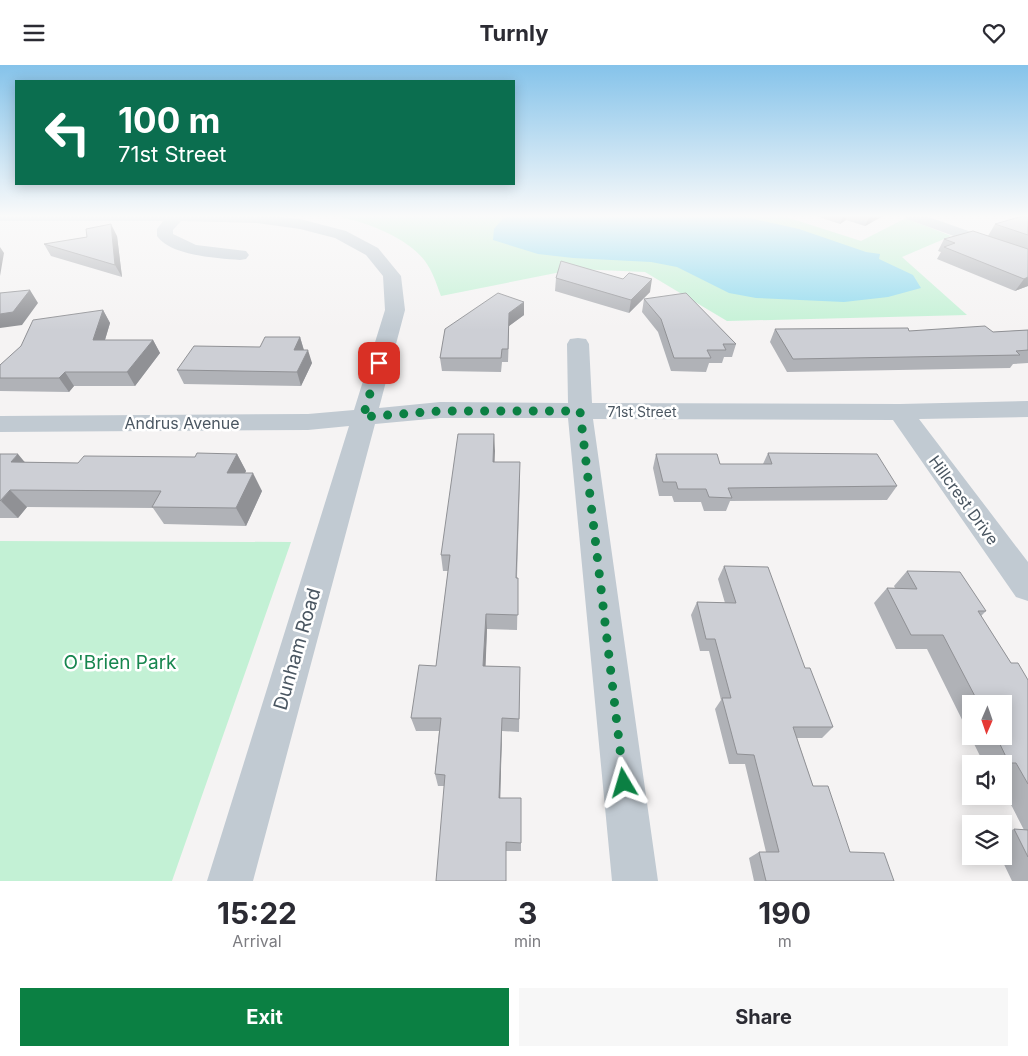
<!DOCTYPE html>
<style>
body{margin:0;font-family:Inter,sans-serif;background:#f7f7f7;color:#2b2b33;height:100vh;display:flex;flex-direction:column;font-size:19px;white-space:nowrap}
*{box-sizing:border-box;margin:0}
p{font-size:16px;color:#7c7c81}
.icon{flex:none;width:28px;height:28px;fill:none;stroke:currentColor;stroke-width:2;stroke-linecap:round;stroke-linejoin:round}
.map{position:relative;height:816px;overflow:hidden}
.panel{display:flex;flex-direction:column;background:#fff;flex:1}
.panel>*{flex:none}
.banner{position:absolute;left:15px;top:15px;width:500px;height:105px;border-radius:0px;box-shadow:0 2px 12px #0003;background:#0b6e4f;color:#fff;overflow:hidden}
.needle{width:32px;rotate:182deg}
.buttons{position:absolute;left:962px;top:630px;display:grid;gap:10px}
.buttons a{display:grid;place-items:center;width:50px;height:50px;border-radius:0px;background:#fff;box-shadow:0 2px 12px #0003;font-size:25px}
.pin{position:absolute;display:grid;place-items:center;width:42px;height:42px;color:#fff;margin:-21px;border-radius:10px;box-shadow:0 2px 8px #0006}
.me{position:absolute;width:55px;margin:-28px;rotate:353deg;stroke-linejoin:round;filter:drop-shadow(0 0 4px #0008)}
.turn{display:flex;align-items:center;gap:18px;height:105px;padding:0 20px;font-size:22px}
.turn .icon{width:65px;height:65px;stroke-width:2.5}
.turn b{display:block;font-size:35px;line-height:42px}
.eta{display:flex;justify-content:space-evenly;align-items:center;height:85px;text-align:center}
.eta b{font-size:30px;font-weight:700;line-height:35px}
.cta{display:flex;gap:10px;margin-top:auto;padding:10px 20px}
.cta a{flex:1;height:58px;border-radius:0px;background:#0b8043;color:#fff;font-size:20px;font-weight:700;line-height:58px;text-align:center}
.cta a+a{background:#f7f7f7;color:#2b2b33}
header{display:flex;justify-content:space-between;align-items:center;height:65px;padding:0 20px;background:#fff;font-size:22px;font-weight:700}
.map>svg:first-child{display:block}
</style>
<header><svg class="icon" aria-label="menu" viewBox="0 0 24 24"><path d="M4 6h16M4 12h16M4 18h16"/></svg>Turnly<svg class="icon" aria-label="heart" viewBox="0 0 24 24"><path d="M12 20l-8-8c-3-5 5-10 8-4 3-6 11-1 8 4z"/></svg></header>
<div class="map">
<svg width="1028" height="816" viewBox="0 0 1028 816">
<rect width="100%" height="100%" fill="#f5f3f3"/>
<!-- green -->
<path fill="#c3f1d5" d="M336,151H783L861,176L906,153L951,171L902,192L967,250L727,256L645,207L576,204L441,231C436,218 433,207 425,196C406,171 365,157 336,151Z
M0,476L291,477L172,816H0Z"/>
<!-- water -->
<path fill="#90daee" d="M505,151H741L799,164L866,187L880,189L879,194L913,210L921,223L888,232L844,237L756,233L729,228L677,202L651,197L573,193L538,189L493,175L494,164Z"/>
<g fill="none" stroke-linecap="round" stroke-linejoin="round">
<!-- minor -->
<path fill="#c1cad2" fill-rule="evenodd" d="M0,151H272L300,154L346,166L378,183L401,211L405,245L379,343L440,337L568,338L567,279L570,274L578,273L586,274L589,279L592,338L900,339L1028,336V352L919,354L1028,497V536L1016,532L893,355L593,354L658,816H612L568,353H440L375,359L253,816H207L349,361L308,365L0,367V351L308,349L354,345L385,245L383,211L366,190L335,173L300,164L257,158L181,156L173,165V169L196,180L246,186L249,190L246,194L240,195C217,193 171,191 157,171V164L163,156H0Z
M904,151H926L1028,187V198L907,154Z"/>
</g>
<!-- wall -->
<path fill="#b0b2b7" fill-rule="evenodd" d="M816,151H883L865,161L846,155L840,159Z
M1028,152V221L1015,226L937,194L941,187L938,186L944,174L988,171L995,159Z
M117,171L122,212L51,191L44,179Z
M556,213L623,214L650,227L629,248L555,226Z
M644,234L736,279L732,292H724L722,298H709L706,307L671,306L658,267L642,247Z
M524,237V250L509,261L508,297H502L501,307L442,306L440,293Z
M103,245L110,258L105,275H153L160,288L135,321H74L69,327L0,326V300Z
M775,264L993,267L1028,265V298L1013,299L1010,303L787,307L770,277Z
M300,272L304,285L312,298L301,321L184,319L177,305L260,282Z
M494,369V397L520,414L517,513H518L517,565L487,564L485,601L520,602L519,667L502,666L500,733L521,778V786H506L444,721H438L435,709L439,666H416L411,653L436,601L448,506H443L441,490Z
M768,388L897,421L887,435L730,436L726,446H704L701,437H674L672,431H659L653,403L656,389L720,399H763Z
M0,389L25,397L78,398L195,392L237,389L246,406L245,408L262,426L246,461L164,459L153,443L27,442L18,453H0Z
M724,501L805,603L833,662L822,673H797L813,721L850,787L894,816H754L749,793L759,787H766L745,699H729L715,644L721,635L709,586H700L691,550L697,537L725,538L718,514Z
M907,506L986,546L981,551L1011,598L1028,615V816H1012L1000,791H1004V768L1014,764L1024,765L1004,726V699H984L927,584H896L874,538L887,523H895L894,521ZM971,639H1004V671H971Z"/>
<!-- shaded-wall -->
<path fill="#909195" d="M843,151H848L846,155L840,159Z
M870,151H883L865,161Z
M111,159L117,171L122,212L115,200Z
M0,182L4,188L0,211Z
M1028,212V221L1015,226L1024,214Z
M652,214L650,227L629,248L631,235Z
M30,225L38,238L22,260L0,263V249Z
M524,237V250L509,261L508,297L509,248Z
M103,245L110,258L101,288L93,275Z
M300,272L304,286L294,285Z
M153,275L160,288L135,321L127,307Z
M308,285L312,298L301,321L297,307Z
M65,307L74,321L69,327L59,313Z
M494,369L495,386L494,413L493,397Z
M18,389L33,407L11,397Z
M237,389L246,406L236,425L227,408Z
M253,408L262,426L246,461L236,443Z
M10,425L27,442L18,453L1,436Z
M486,549L487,564L485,616L483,601Z
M502,653V666L500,743L499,733Z"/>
<!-- building -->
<path fill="#cdcfd5" stroke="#909195" d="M1023,151L1028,152V170L995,159Z
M111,159L115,200L44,179L87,172L86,164Z
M973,166L1028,184V212L1024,214L944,182L955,178L944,174Z
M561,196L623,214L629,208L652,214L631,235L556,213Z
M30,225L13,247L0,249V228Z
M498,228L524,237L509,248L508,284H502L501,293H440L445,264Z
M686,228L736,279H723L726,285H707L711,293H674L661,254L644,234Z
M103,245L93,275H153L127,307H65L59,313H0V300L21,281L33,255Z
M985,261L993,267L1028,265V285L1016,286L1020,290L793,294L775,264L908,263L909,266Z
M265,272H300L294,285H308L297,307L177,305L194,281L260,282Z
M458,369H494L493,397H520L516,513H518V550L486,549L483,601L520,602L519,654L502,653L499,733H521V778L506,777V816H436L445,710L435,709L441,653H411L419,600L436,601L450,490H441Z
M197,388L237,389L227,408H253L236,443L152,442L161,426L10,425L0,436V389H18L11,397L78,398L84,391L195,392Z
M768,388L877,389L897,421L728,423L732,433L709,432L706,424H678L676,417H663L656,389H717L720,399H772Z
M724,501L768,502L805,603H810L833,662H793L813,721H828L850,787L884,788L894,816H766L759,787H779L754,690L737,689L722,633H731L715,574H706L697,537L736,538Z
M907,506L960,507L986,546H978L1011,598H1018L1028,615V719L1016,698H1009L996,671H1004V639H979L943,570H911L887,523L917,524Z
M1014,764L1028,765V792Z"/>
<!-- sky -->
<linearGradient id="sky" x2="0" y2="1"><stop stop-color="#85c3ea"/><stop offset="0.57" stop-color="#fafafa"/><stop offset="1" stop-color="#fafafa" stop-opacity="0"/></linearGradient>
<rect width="1028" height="265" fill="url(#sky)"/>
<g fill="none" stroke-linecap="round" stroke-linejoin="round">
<!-- route -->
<path stroke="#0b8043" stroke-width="9" stroke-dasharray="0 16.2" d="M379,298L363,352L440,346H580L624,718"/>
</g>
<g text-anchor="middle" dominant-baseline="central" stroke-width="5" stroke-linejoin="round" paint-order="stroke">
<!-- far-street labels -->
<g font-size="14" fill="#4a5661" stroke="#fff">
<text x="642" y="346">71st Street</text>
</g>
<!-- street labels -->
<g font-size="16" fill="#4a5661" stroke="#fff">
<text x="182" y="358">Andrus Avenue</text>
<text transform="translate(964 435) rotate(54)">Hillcrest Drive</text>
</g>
<!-- near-street labels -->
<g font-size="19" fill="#4a5661" stroke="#fff">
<text transform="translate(297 584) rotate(-74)">Dunham Road</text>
</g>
<!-- near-park labels -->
<g font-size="19" fill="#17864f" stroke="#fff">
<text x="120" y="597">O'Brien Park</text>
</g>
</g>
</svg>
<div class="buttons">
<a><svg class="needle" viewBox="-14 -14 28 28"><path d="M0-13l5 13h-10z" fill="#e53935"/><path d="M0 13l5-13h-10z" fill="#7c7c81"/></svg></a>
<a><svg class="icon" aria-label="sound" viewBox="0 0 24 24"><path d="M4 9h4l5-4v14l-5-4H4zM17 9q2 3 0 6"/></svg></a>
<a><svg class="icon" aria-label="layers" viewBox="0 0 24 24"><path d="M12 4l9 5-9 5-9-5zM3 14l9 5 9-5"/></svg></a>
</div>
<div class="pin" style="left:379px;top:298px;background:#d93025"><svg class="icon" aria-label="arrive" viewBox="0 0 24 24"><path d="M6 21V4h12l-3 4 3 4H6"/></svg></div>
<svg class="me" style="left:624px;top:718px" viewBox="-20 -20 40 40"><path d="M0-17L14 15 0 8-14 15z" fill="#0b8043" stroke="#fff" stroke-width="4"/></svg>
<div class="banner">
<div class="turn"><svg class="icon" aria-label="left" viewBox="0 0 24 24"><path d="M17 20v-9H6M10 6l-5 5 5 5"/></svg><div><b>100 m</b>71st Street</div></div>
</div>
</div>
<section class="panel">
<div class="eta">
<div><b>15:22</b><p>Arrival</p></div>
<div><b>3</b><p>min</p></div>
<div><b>190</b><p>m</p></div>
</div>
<div class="cta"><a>Exit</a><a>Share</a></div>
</section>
